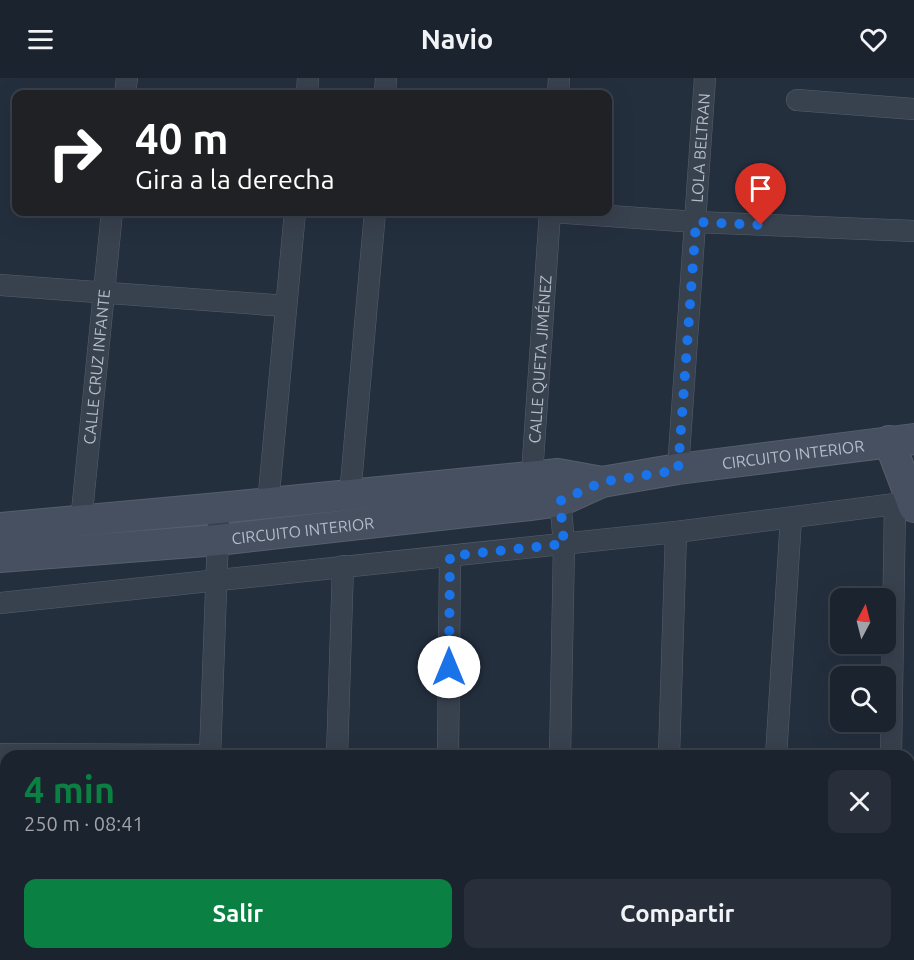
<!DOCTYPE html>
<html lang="es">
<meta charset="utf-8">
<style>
body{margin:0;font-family:Ubuntu,sans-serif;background:#282f3a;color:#f1f3f6;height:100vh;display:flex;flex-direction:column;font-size:22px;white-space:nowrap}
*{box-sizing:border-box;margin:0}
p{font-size:20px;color:#a0a4aa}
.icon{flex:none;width:33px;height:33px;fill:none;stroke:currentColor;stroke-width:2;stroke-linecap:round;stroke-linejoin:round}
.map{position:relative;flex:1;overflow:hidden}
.side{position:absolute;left:0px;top:672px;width:915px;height:210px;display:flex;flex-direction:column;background:#1b232e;border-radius:18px 18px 0 0;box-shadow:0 6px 24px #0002,0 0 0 2px #39404a}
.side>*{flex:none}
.banner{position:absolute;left:12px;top:12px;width:600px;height:126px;border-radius:12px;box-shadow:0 6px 24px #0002,0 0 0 2px #39404a;background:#202124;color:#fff;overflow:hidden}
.needle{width:39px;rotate:7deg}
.buttons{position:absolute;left:830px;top:510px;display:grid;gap:12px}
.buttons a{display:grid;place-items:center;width:66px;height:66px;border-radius:12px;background:#1b232e;box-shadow:0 6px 24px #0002,0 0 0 2px #39404a;font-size:30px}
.pin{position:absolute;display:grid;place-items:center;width:51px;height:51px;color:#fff;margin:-62px -26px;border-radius:50% 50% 50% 0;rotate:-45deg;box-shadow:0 0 6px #0007}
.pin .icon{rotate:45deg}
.me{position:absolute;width:66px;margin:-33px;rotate:0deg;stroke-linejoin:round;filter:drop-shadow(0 0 4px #0008)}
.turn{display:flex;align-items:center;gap:21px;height:126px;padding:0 24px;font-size:27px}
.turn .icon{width:78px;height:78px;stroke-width:2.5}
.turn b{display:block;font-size:42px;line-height:51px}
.round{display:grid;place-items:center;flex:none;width:63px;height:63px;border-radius:12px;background:#282f3a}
.headline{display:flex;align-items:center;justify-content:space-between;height:102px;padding:0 24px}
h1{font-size:36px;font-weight:600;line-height:45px;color:#0b8043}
.primary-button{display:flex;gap:12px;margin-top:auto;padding:12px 24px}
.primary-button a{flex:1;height:69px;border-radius:12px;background:#0b8043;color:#fff;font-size:24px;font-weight:600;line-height:69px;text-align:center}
.primary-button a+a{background:#282f3a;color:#f1f3f6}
header{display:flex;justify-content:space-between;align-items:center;height:78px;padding:0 24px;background:#1b232e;font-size:27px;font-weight:600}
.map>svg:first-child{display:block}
</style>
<header><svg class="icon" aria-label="menu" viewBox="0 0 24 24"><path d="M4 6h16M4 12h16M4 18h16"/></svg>Navio<svg class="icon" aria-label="heart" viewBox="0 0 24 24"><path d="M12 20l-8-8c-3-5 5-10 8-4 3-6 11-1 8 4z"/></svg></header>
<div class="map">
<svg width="914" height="882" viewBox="0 0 914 882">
<rect width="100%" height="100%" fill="#242f3e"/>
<!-- green -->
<path fill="#263c3f" d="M227,876H485V882H227Z"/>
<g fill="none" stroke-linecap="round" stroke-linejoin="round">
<defs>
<g id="street">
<path d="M125,16L127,0"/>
<path d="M307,16L308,0"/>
<path d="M385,16L386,0"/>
<path d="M558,16L559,0"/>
<path d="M797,22L914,31"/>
<path d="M552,134L696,144L914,153"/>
<path d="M0,207L286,228"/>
<path id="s1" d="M678,391L705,0"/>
<path d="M559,409L564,466L560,678"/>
<path id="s2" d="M531,411L550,134"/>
<path d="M350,417L375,134"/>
<path d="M268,426L295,134"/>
<path id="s3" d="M81,444L112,134"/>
<path d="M0,525L676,454L911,424"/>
<path d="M0,676L210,677"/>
<path d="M210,678L219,430"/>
<path d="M337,678L343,488"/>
<path d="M448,678L450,478"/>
<path d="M669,678L676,454"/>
<path d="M776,678L791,440"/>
<path d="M891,678L895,426"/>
<path d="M909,750L914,751"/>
<path d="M0,785H6"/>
<path d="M662,876L823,882"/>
<path d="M207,882V876"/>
<path d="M553,882L554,876"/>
<path d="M897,882L898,876"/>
</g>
<g id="secondary">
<path d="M889,363L914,429"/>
<path d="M0,450L219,430L558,396L602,404"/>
<path id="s4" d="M0,479L218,462L530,427L560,423L602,404L678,391L914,361"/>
</g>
</defs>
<!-- street casing -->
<use href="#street" stroke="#565f6c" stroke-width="22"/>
<!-- secondary casing -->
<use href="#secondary" stroke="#565f6c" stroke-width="32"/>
<!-- street -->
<use href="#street" stroke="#38414e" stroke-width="21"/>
<!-- secondary -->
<use href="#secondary" stroke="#465061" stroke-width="30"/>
</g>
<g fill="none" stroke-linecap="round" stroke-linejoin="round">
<!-- route -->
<path stroke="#1a73e8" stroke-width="10" stroke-dasharray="0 18" d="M449,589L450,478L564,466L560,423L602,404L678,392L696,144L761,147"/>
</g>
<g text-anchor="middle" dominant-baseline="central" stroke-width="4.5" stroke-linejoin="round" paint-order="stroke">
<!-- street labels -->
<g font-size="16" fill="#b4bcc9" stroke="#1d2633">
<text stroke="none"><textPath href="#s1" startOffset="322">LOLA BELTRAN</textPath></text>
<text stroke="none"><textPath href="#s2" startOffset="130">CALLE QUETA JIMÉNEZ</textPath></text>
<text stroke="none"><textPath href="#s3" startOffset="156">CALLE CRUZ INFANTE</textPath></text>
<text stroke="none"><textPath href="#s4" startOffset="802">CIRCUITO INTERIOR</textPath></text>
<text stroke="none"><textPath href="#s4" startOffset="304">CIRCUITO INTERIOR</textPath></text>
</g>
</g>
</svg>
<div class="buttons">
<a><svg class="needle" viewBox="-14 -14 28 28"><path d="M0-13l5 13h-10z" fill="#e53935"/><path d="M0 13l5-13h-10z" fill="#a0a4aa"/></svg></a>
<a><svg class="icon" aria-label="search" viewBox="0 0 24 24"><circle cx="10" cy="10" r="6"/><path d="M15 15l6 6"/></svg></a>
</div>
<div class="pin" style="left:761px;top:147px;background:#d93025"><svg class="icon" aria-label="arrive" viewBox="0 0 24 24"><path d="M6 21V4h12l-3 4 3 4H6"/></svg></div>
<svg class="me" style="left:449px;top:589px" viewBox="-20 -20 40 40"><circle r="19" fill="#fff"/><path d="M0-13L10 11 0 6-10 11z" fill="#1a73e8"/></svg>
<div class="banner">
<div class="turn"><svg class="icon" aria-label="right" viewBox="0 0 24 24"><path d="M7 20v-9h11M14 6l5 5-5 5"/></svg><div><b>40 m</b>Gira a la derecha</div></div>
</div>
<section class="side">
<div class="headline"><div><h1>4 min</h1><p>250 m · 08:41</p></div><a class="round"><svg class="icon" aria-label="close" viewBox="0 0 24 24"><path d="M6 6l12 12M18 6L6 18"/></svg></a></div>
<div class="primary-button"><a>Salir</a><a>Compartir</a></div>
</section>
</div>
